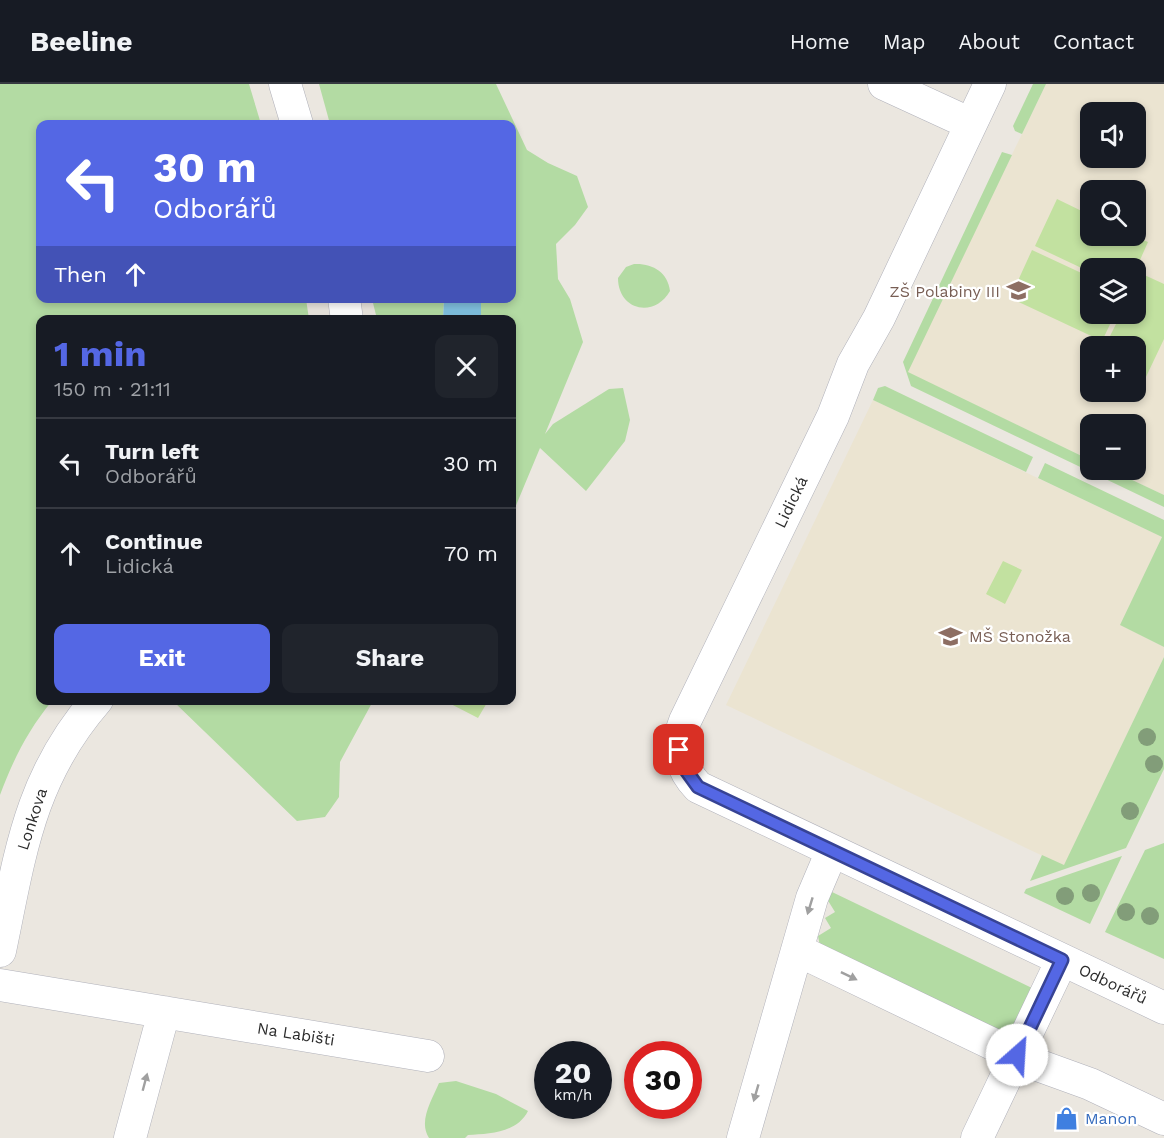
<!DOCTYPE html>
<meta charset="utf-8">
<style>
body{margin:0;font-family:"Work Sans",sans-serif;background:#20242c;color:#f1f3f6;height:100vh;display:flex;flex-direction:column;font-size:22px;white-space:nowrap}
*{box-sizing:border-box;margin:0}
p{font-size:20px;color:#9ea1a6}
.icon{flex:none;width:33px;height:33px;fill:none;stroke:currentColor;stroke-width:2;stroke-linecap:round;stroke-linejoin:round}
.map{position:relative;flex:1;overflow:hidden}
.sheet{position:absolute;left:36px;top:231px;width:480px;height:390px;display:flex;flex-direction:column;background:#171b24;border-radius:12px;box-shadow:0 3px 9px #0003}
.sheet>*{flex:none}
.hud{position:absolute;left:36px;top:36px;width:480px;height:183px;border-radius:12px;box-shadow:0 3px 9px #0003;background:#5467e4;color:#fff;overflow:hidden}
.fabs{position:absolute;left:1080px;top:18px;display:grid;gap:12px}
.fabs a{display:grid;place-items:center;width:66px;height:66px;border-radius:12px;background:#171b24;box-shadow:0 3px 9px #0003;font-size:30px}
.speed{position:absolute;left:534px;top:957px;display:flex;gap:12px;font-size:30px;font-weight:700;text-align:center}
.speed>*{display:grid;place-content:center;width:78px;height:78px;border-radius:50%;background:#171b24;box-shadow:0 3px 9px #0003;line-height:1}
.speed small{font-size:15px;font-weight:400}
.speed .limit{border:9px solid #d22;background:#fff;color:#111}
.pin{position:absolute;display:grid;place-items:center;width:51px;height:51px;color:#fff;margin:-26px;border-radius:12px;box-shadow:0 3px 9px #0006}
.me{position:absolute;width:66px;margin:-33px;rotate:26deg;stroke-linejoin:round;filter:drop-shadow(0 0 4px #0008)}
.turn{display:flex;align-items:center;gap:21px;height:126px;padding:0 18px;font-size:27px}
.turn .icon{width:78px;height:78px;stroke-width:2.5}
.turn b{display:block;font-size:42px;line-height:51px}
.then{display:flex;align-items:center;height:57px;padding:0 18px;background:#0003;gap:12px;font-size:22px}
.round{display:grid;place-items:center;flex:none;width:63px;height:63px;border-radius:12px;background:#20242c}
.headline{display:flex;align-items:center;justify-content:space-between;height:102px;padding:0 18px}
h1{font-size:36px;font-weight:700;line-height:45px;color:#5467e4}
.button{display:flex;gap:12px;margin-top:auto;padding:12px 18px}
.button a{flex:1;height:69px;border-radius:12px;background:#5467e4;color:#fff;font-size:24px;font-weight:700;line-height:69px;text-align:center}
.button a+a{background:#20242c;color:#f1f3f6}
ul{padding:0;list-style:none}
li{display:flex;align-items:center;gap:18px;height:90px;padding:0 18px;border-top:2px solid #363941}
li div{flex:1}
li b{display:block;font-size:22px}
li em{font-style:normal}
header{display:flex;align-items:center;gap:36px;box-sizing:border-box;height:84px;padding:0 30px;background:#171b24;border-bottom:2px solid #363941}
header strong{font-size:28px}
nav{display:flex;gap:33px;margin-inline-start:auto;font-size:21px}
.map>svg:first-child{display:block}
</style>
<header>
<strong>Beeline</strong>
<nav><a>Home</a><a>Map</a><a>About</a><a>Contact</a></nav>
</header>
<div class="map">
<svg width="1164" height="1054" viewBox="0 0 1164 1054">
<rect width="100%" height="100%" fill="#ebe7e0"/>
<!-- education -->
<path fill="#ebe4d1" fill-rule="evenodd" d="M1046,0H1164V411L1111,386H1136V340H1090V376L907,288ZM1090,28H1136V74H1090ZM1090,106H1136V152H1090ZM1090,184H1136V230H1090ZM1090,262H1136V308H1090Z
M873,316L1162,453L1121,541L1164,563V573L1064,782L726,621Z"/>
<!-- green -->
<path fill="#b3dba3" d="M0,0H249L261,40H40V214L306,215L309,235L40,236V616L52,617C28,646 13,676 0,711Z
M319,0H496L527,66L548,79L577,92L588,123L575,141L556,160L558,195L570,215L583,258L545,350L553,340L609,305L623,304L630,336L625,357L586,407L540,364L512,431V236L481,235V215L512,214V40H330Z
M1033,0H1046L1022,50L1015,47L1013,42Z
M1002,68L1012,71L908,288L1090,376V386H1111L1164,411V423L911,302L903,278Z
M634,180C652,179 668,188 670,207C654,235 618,226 618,194L626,183Z
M372,215H444L443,235H377Z
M885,302L1033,373L1026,388L873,316L878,304Z
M1045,379L1164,436V563L1120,541L1162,453L1038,394Z
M1164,573V685L1126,764L1030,797L1042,771L1064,781Z
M173,617H373L340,678L339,713L325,733L297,737Z
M1164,759V875L1105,848L1145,766Z
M1122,772L1090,840L1024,809L1026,805Z
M832,808L1034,905L1012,948L1008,951L820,862L818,852L831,844L825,834L835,828L827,815Z
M456,997L496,1010L528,1027C517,1049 489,1050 468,1051L465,1054H429C418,1037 432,1016 439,999Z"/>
<!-- pitch -->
<path fill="#c2e1a0" d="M1057,115L1090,131V152H1134L1148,158L1136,185L1090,184V188L1035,162Z
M1032,166L1090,193V230H1115L1102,257L1010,214Z
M1140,189L1164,200V255L1145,295L1136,291V262H1105L1121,230H1136V199Z
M1003,477L1022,486L1005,520L986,510Z
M445,617H488L478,634Z"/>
<!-- water -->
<path fill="#80c1e0" d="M444,215H481V235H443Z"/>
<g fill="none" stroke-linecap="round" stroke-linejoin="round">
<defs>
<path id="minor" d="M285,0L297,40
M884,0L971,40
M990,0L879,234L853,280L833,332L685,637C675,662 680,684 698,703L1164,924
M344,214L347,236
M797,866L1032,979L1090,1000L1164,1035
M0,867C20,771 29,694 97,616
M0,901L428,972
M130,1054L164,928
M743,1054L812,814L832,767
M977,1054L1062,876"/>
</defs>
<!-- minor casing -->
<use href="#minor" stroke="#b0b1ba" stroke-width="33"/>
<!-- minor -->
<use href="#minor" stroke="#fff" stroke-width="32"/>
</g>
<!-- trees -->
<g fill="#829d79">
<circle cx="1147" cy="653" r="9"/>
<circle cx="1154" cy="680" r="9"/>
<circle cx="1130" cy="727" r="9"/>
<circle cx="1091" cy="809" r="9"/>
<circle cx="1065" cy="812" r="9"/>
<circle cx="1126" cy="828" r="9"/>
<circle cx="1150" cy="832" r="9"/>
</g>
<!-- one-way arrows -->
<defs><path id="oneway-solid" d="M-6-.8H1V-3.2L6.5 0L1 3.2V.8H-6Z" transform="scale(1.5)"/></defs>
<g fill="#a0a0a0">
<use href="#oneway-solid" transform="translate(810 822) rotate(107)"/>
<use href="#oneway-solid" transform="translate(849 892) rotate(26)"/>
<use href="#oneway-solid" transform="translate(145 998) rotate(-75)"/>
<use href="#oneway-solid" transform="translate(756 1009) rotate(106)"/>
</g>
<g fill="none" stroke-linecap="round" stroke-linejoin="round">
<defs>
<path id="route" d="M679,666L685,685L698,703L1062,876L1017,971"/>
</defs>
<!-- route casing -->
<use href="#route" stroke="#374394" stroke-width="15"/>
<!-- route -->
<use href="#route" stroke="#5467e4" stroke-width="10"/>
</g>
<!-- icons -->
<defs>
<symbol id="school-bare" viewBox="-9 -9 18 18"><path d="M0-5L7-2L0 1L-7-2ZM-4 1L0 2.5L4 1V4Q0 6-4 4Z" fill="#8d6e63" stroke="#fff" stroke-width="2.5" paint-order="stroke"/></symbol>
<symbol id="shop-bare" viewBox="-9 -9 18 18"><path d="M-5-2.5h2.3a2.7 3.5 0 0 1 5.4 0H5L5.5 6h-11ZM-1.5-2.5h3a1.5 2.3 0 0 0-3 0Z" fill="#3f7fe0" stroke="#fff" stroke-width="2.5" paint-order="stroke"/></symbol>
</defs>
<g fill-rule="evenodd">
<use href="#school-bare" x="1002" y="190" width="33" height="33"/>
<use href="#school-bare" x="934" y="536" width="33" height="33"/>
<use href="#shop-bare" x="1050" y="1018" width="33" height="33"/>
</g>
<g text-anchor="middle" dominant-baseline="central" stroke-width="4.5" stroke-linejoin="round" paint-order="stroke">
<!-- education labels -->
<g font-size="16" fill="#785e54" stroke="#fff" text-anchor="end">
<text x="1000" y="207">ZŠ Polabiny III</text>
<text x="969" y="552" text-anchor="start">MŠ Stonožka</text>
</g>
<!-- street labels -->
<g font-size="16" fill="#2b2b2b" stroke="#fff">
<text transform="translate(791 418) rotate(-64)">Lidická</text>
<text transform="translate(32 735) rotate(-72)">Lonkova</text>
<text transform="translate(1113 900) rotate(25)">Odborářů</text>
<text transform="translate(296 950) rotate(9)">Na Labišti</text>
</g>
<!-- shop labels -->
<g font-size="16" fill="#366cbe" stroke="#fff" text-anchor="start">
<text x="1085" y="1034">Manon</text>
</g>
</g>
</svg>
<div class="fabs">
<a><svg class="icon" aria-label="sound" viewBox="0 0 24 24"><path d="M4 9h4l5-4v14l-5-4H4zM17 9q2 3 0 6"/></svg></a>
<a><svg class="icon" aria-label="search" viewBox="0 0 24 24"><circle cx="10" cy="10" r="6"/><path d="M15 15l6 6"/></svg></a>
<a><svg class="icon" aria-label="layers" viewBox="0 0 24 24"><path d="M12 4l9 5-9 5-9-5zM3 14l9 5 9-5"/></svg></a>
<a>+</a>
<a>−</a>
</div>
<div class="speed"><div>20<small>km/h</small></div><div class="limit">30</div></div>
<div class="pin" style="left:679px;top:666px;background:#d93025"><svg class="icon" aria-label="arrive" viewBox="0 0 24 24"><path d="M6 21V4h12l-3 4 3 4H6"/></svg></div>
<svg class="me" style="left:1017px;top:971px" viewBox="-20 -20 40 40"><circle r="19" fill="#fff"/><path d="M0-13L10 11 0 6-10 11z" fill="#5467e4"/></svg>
<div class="hud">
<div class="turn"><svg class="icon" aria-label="left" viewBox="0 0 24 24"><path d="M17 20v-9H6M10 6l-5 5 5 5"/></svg><div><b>30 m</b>Odborářů</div></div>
<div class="then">Then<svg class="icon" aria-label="ahead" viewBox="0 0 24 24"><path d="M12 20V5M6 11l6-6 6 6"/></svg></div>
</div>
<section class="sheet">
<div class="headline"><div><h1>1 min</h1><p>150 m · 21:11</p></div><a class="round"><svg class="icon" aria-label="close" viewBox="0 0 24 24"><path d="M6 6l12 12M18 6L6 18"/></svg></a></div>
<ul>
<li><svg class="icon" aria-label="left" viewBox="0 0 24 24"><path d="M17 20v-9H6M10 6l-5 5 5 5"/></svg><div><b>Turn left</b><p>Odborářů</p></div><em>30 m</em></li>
<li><svg class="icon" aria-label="ahead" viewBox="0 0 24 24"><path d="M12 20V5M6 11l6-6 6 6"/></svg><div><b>Continue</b><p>Lidická</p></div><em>70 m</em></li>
</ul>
<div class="button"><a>Exit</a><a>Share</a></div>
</section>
</div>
